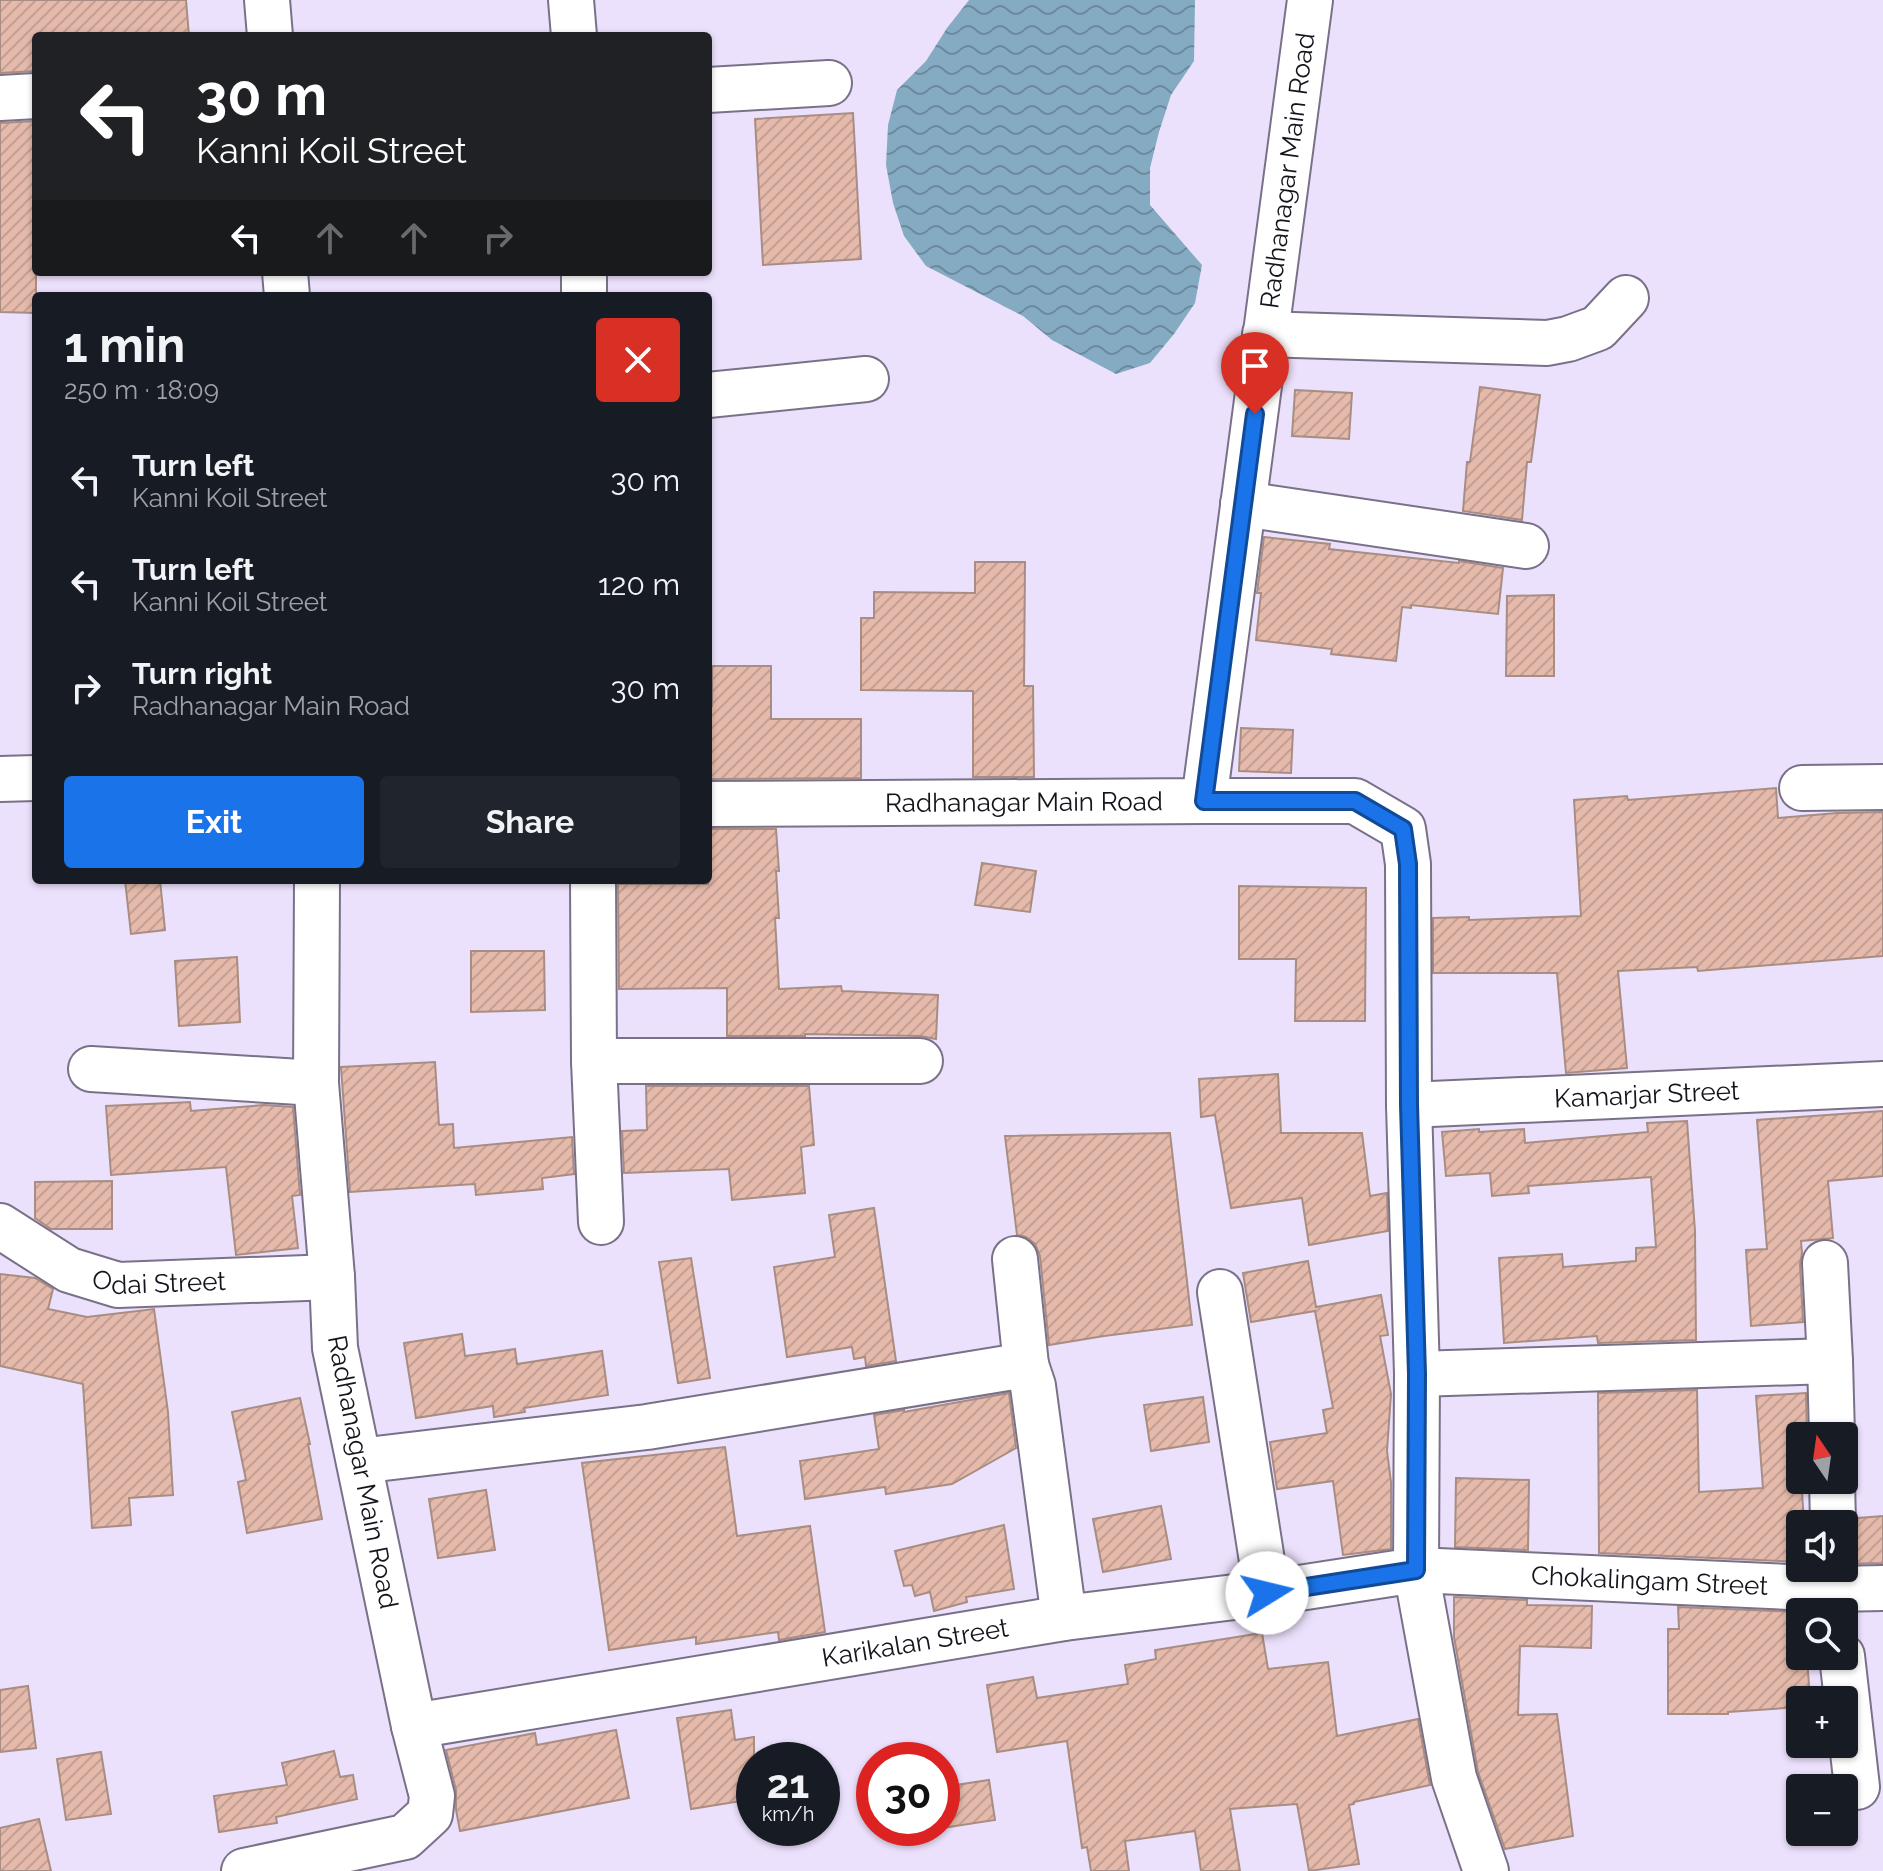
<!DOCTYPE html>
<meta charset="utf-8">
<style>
body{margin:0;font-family:Raleway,sans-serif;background:#20242c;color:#f1f3f6;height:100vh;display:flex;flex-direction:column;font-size:30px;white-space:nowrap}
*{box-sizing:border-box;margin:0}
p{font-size:26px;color:#9ea1a6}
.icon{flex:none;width:44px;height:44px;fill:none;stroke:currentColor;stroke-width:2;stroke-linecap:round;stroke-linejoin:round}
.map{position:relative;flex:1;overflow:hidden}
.drawer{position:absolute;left:32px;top:292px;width:680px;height:592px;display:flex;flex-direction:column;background:#171b24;border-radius:8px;box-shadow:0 2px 6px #0004}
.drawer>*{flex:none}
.top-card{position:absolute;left:32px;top:32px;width:680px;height:244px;border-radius:8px;box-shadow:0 2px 6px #0004;background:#202124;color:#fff;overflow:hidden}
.needle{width:52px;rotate:347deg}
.fabs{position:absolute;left:1786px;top:1422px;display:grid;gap:16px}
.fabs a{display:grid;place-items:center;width:72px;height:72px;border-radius:8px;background:#171b24;box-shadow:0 2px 6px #0004;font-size:40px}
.speed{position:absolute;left:736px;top:1742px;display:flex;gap:16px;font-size:40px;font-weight:700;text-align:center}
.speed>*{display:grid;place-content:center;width:104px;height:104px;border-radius:50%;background:#171b24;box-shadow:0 2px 6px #0004;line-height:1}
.speed small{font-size:20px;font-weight:400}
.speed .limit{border:12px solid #d22;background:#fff;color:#111}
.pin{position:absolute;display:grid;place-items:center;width:68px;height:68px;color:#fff;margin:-82px -34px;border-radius:50% 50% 50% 0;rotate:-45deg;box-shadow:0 0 8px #0007}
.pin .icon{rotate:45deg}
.me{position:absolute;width:88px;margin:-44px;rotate:81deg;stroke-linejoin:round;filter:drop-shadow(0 0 6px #0008)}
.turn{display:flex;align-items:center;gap:28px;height:168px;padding:0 32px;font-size:36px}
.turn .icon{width:104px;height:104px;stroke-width:2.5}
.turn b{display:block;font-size:56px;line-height:68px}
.lanes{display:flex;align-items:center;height:76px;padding:0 32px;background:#0003;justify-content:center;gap:40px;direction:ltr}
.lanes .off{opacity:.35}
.round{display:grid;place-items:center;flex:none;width:84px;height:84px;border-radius:8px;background:#20242c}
.headline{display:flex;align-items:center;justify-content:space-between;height:136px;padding:0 32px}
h1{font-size:48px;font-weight:700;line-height:60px}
.action{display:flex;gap:16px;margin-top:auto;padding:16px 32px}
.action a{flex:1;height:92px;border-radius:8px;background:#1a73e8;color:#fff;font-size:32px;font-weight:700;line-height:92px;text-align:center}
.action a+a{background:#20242c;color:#f1f3f6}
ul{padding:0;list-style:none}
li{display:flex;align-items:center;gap:24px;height:104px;padding:0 32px}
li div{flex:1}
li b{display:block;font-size:30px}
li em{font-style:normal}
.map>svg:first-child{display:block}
</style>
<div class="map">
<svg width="1883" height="1871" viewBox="0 0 1883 1871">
<defs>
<pattern id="water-waves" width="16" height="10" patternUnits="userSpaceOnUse" patternTransform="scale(2)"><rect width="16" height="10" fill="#85abc3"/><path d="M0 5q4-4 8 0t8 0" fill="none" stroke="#6c8a9e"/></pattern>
<pattern id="building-hatch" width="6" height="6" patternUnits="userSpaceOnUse" patternTransform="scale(2)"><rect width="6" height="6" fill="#e5baab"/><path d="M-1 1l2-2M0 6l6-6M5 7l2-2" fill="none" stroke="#c49f93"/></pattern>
</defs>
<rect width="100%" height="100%" fill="#ece1fc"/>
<!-- water -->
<path fill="url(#water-waves)" d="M969,0H1195L1194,61L1171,95L1159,132L1150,168V205L1202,265L1195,303L1174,334L1150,363L1116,374L1052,340L1023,316L926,266L904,236L893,203L886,165L888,125L897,90L926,61L947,28Z"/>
<!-- building -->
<path fill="url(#building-hatch)" stroke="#a98d82" stroke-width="2" d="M0,0H186L189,36H36V71L0,73Z
M853,113L861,259L763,265L755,119Z
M36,121V313L0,312V123Z
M1480,387L1540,395L1531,462H1527L1522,520L1463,511L1467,462H1470Z
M1295,390L1352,393L1349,439L1292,436Z
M1264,537L1330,544L1329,549L1459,563V561L1503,568L1498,614L1411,605V608L1402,607L1396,661L1331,654L1332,649L1256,640L1261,593H1257Z
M975,562H1025L1024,686H1033L1034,777H973V691L861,690V618H874V592L975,593Z
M1554,595V676H1506L1507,596Z
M712,666H771V719H861V778L708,779V706H712Z
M1241,728L1293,730L1291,773L1239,771Z
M1776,788L1778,818L1837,813L1883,812V956L1698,971L1697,967L1618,971L1627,1068L1566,1073L1557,973H1433V918L1469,917V920L1581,916L1574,800L1627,796L1628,800Z
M708,829H776L779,871H776L779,918H775L779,989L841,986L842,991L938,995L936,1039L920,1036L805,1034V1036H727V988L619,989L618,884H708Z
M982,863L1036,871L1030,912L975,905Z
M125,880H160L165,930L131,934Z
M1239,886L1366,888L1365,1021H1295L1296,959H1239Z
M471,951H544L545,1010L471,1012Z
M237,957L240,1022L179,1026L175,961Z
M435,1062L439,1125L453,1124L454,1148L572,1137L574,1174L542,1178L543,1189L476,1195L475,1184L350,1192L341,1067Z
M1278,1074L1281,1133H1362L1370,1196L1387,1193L1388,1231L1309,1245L1302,1198L1231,1208L1215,1115L1201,1117L1199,1079Z
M646,1086H809L814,1145L801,1147L805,1193L732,1200L729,1169L624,1173L622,1131L647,1130Z
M190,1102L191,1111L264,1105L293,1107L300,1195L292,1196L298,1248L236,1255L226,1167L111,1175L106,1106Z
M1883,1111V1176L1828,1181L1833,1238L1801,1241L1802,1253L1800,1264L1803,1322L1751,1326L1746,1250L1767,1249L1757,1120Z
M1687,1121L1695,1231L1696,1340L1598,1343L1597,1336L1504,1343L1499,1258L1562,1254L1563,1267L1636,1261V1248L1656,1247L1651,1177L1528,1186L1529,1193L1492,1196L1490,1173L1446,1176L1442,1132L1479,1129V1132L1524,1129L1525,1143L1648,1132L1647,1123Z
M1170,1133L1192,1325L1104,1336L1049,1345L1040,1256L1035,1244L1026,1237L1017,1235L1005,1136Z
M112,1181V1229H51L35,1218V1182Z
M874,1208L896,1361L866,1366L865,1357L854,1359L852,1347L787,1357L774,1267L835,1257L829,1215Z
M691,1258L710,1378L678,1383L659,1262Z
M1308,1261L1316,1307L1381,1295L1388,1335L1380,1336L1391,1394L1387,1451L1391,1482V1549L1343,1555L1333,1481L1277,1489L1270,1442L1327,1433L1323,1410L1333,1408L1315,1311L1251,1322L1243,1273Z
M0,1274L35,1278L53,1289L48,1309L87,1317L154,1309L168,1412L173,1495L129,1498L131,1525L92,1528L83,1384L0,1366Z
M462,1334L465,1356L515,1349L517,1364L602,1351L608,1395L524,1408L525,1412L494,1417L493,1406L416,1418L404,1343Z
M1697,1390L1699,1492L1763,1488L1756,1396L1806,1393L1807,1436H1798L1804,1521H1808V1524H1800V1562L1599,1553L1598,1393Z
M1009,1393L1016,1448L952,1484L886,1494L885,1487L805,1499L800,1461L879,1449L874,1415L904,1410V1412Z
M1203,1397L1209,1442L1151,1451L1144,1405Z
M300,1398L310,1444H308L322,1519L247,1533L238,1482L246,1480L232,1412Z
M725,1447L737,1536L810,1526L825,1632L779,1640L778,1632L696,1644V1637L609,1650L582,1463Z
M1456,1478L1529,1480L1528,1550L1455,1547Z
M486,1490L495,1550L438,1558L429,1499Z
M1161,1506L1171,1559L1103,1572L1093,1519Z
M1883,1516V1563L1844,1564V1546L1855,1535L1858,1518Z
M1004,1525L1014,1589L966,1597L967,1602L934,1611L930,1592L915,1596L912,1585L904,1586L895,1551Z
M1454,1597L1527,1600V1605L1592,1606L1591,1648L1520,1646L1518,1715L1557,1714L1573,1836L1505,1849L1478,1772L1454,1637Z
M1678,1607L1800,1612V1656H1807L1810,1700H1800V1707L1728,1712V1714H1668V1629H1679Z
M1262,1633L1268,1669L1328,1662L1337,1736L1418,1719L1430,1785L1354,1802V1804L1349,1805L1359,1864L1309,1871L1297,1804L1230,1809L1240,1871H1201L1195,1831L1125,1841L1129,1871H1091L1087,1847L1082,1848L1067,1741L997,1752L987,1685L1033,1677L1037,1698L1128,1684L1125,1665L1156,1659L1155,1650Z
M28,1686L36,1748L0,1752V1690Z
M731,1710L735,1740L754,1737V1799L691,1809L677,1718Z
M616,1730L629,1798L460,1831L456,1810V1790L446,1750L535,1733L537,1745Z
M334,1751L340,1777L353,1775L357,1799L276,1817L277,1823L219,1832L214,1796L287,1785L282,1763Z
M101,1752L111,1814L66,1820L57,1759Z
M989,1780L995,1820L942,1828V1787Z
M39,1819L51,1871H0V1828Z"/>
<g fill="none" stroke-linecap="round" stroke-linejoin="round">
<defs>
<g id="minor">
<path d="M267,0L270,36"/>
<path d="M571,0L574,36"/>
<path d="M708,90L829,83"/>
<path d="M0,98L36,96"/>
<path d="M285,272L287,296"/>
<path d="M584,272V296"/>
<path d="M1265,334L1547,343L1568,339L1598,328L1626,298"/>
<path d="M708,395L866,379"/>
<path d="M1243,504L1526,546"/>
<path d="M0,779L36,778"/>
<path d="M1802,788L1883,787"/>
<path d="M1204,801H1355L1403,829L1408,864L1409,1105L1417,1374L1416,1570L1454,1778L1486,1871"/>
<path id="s1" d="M708,804L1204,801L1310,0"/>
<path d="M593,880L594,1061L601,1222"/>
<path d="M594,1061H920"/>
<path d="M91,1069L316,1083"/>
<path id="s2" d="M1409,1105L1883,1084"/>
<path id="s3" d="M0,1226L69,1270L118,1285L332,1277"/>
<path d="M1015,1259L1026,1365"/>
<path d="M1825,1263L1830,1361L1832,1436"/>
<path d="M1220,1292L1267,1593"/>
<path d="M1417,1374L1830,1361"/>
<path d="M359,1461L647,1427L1026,1365L1033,1386L1064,1618"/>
<path d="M1832,1480L1833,1524"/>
<path d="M1842,1656L1857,1787"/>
<path id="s4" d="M414,1726L1064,1618L1267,1593L1416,1570L1834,1589L1883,1588"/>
<path d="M244,1871L405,1837L430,1814L432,1796L414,1726L335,1348L332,1277L316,1083L317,880"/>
</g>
</defs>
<!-- minor casing -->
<use href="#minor" stroke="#7a7189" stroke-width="48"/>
<!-- minor -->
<use href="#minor" stroke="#fff" stroke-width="44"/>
</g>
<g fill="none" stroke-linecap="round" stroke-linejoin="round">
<defs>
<path id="route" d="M1255,414L1204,801H1355L1403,829L1408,864L1409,1105L1417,1374L1416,1570L1267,1593"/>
</defs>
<!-- route casing -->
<use href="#route" stroke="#114b97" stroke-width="20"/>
<!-- route -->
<use href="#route" stroke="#1a73e8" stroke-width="14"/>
</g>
<g text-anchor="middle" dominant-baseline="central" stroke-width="6" stroke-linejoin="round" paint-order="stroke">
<!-- street labels -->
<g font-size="26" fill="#17131c" stroke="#fff">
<text stroke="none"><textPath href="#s1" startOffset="1132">Radhanagar Main Road</textPath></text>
<text stroke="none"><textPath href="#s1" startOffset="316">Radhanagar Main Road</textPath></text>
<text stroke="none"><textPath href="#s2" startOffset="238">Kamarjar Street</textPath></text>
<text stroke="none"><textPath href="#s3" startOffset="174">Odai Street</textPath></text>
<text transform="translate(363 1472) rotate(79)">Radhanagar Main Road</text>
<text stroke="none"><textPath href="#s4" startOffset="1248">Chokalingam Street</textPath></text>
<text stroke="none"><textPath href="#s4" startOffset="508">Karikalan Street</textPath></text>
</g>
</g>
</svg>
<div class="fabs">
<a><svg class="needle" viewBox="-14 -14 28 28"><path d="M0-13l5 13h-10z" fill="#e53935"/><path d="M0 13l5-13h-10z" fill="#9ea1a6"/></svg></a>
<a><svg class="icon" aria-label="sound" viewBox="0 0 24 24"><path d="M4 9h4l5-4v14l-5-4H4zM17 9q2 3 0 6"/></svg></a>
<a><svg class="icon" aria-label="search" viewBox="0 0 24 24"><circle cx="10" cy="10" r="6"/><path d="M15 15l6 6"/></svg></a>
<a>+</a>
<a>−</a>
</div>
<div class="speed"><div>21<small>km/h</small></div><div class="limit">30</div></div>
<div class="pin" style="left:1255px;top:414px;background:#d93025"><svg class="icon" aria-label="arrive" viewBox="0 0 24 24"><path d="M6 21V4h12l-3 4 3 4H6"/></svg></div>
<svg class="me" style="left:1267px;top:1593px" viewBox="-20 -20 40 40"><circle r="19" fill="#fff"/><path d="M0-13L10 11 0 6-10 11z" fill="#1a73e8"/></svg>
<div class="top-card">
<div class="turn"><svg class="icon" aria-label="left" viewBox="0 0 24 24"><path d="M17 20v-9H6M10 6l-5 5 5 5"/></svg><div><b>30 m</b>Kanni Koil Street</div></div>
<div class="lanes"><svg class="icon" aria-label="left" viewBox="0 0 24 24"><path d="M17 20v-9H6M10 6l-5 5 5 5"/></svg><svg class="icon off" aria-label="ahead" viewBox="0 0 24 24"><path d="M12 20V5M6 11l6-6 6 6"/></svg><svg class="icon off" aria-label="ahead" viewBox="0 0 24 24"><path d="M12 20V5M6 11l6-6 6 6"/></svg><svg class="icon off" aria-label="right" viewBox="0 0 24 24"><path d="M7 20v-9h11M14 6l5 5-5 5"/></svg></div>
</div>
<section class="drawer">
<div class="headline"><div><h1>1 min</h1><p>250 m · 18:09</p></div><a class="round" style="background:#d93025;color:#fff"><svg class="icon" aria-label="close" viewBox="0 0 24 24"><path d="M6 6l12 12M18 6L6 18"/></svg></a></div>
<ul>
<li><svg class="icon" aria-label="left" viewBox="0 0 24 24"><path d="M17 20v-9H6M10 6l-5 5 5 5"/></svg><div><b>Turn left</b><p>Kanni Koil Street</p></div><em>30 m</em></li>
<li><svg class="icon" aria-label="left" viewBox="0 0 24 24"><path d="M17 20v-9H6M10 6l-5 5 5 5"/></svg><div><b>Turn left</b><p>Kanni Koil Street</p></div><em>120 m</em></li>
<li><svg class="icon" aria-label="right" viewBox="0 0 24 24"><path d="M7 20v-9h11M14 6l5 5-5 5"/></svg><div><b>Turn right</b><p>Radhanagar Main Road</p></div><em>30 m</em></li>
</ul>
<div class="action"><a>Exit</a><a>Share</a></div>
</section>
</div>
